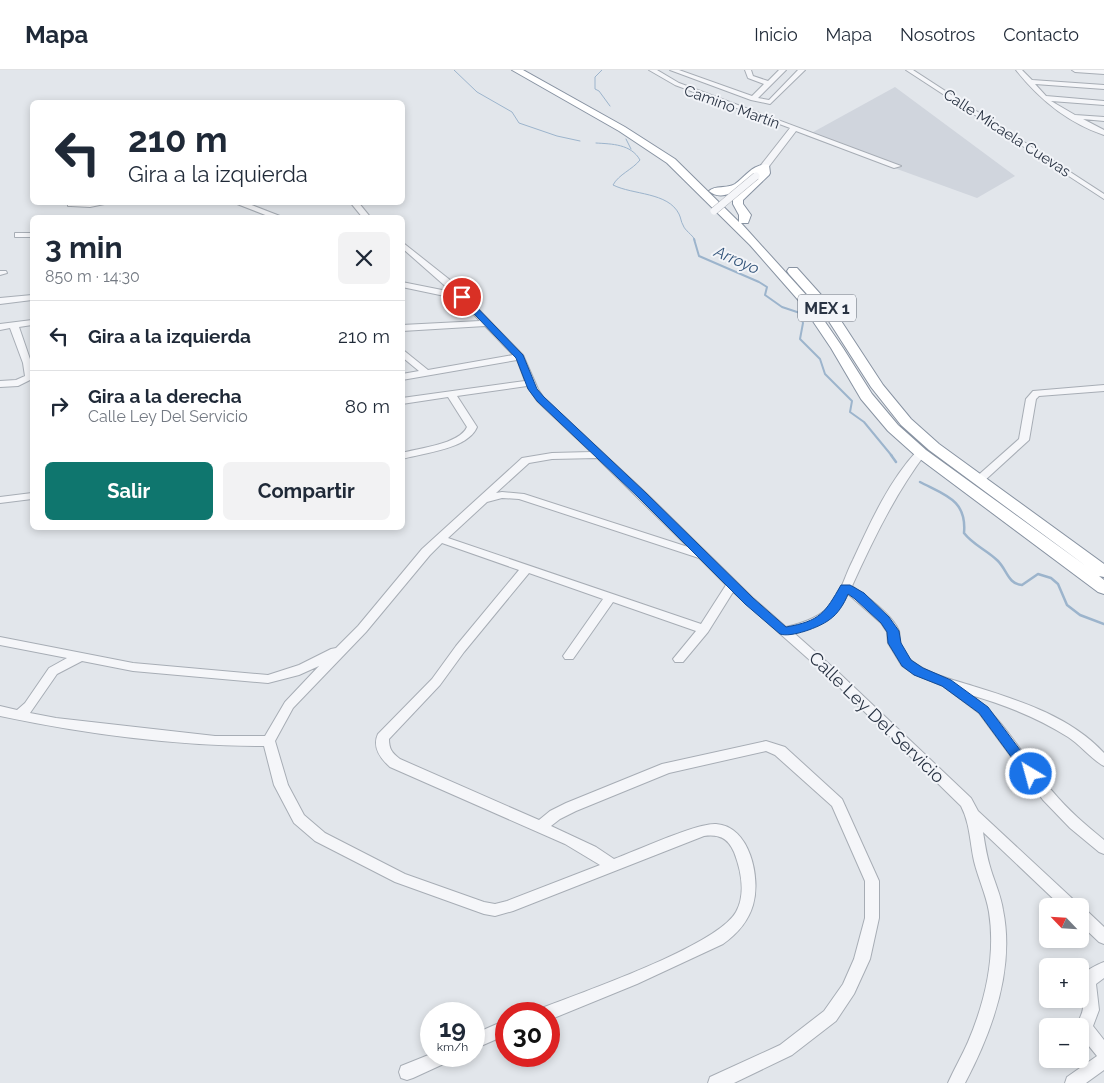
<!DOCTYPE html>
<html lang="es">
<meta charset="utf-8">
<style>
body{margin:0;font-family:Raleway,sans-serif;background:#f2f2f3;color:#1f2937;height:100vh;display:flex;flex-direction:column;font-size:19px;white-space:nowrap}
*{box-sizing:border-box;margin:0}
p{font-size:16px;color:#747a83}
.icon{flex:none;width:28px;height:28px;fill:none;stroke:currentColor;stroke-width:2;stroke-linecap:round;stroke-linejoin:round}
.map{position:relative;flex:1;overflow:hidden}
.details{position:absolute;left:30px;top:145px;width:375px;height:315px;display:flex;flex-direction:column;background:#fff;border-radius:8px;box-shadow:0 2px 8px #0003}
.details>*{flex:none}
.banner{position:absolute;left:30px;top:30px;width:375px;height:105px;border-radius:8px;box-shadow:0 2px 8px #0003;background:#fff;color:#1f2937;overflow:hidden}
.needle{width:32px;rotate:295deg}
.fabs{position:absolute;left:1039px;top:828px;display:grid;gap:10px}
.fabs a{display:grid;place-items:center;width:50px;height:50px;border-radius:8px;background:#fff;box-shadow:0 2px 8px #0003;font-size:25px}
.speed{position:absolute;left:420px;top:932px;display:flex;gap:10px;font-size:25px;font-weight:700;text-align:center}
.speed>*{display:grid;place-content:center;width:65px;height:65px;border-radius:50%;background:#fff;box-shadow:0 2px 8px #0003;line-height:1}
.speed small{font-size:12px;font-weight:400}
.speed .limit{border:8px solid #d22;background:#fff;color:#111}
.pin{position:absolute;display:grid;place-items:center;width:42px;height:42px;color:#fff;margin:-21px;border:2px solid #fff;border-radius:50%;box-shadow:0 1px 5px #0007}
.me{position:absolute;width:55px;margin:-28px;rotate:323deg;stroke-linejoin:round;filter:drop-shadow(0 0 4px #0008)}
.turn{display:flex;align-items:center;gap:18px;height:105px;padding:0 15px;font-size:22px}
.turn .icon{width:65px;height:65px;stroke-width:2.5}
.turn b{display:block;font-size:35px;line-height:42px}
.round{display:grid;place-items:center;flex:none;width:52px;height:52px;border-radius:8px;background:#f2f2f3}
.head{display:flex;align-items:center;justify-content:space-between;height:85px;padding:0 15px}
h1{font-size:30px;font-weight:700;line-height:38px}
.action{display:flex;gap:10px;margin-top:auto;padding:10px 15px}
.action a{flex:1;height:58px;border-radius:8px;background:#0f766e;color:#fff;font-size:20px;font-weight:700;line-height:58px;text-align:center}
.action a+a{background:#f2f2f3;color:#1f2937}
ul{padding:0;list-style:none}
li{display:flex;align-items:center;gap:15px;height:70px;padding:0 15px;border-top:1px solid #e0e1e3}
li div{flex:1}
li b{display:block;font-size:19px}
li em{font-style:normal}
header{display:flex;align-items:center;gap:30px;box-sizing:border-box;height:70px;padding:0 25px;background:#fff;border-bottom:1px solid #e0e1e3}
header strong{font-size:24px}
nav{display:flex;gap:28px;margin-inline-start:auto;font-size:18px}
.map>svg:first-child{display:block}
</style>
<header>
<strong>Mapa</strong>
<nav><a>Inicio</a><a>Mapa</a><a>Nosotros</a><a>Contacto</a></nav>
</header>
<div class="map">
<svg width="1104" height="1013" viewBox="0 0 1104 1013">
<rect width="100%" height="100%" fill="#e2e6eb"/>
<!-- built -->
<path fill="#d0d5dd" d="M895,17L1015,106L977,128L806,66Z"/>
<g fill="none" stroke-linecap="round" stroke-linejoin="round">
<!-- stream-far2 -->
<path stroke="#9cb4cc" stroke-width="1" d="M454,0L477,22L512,42L519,53L557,66L580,71
M602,0L595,7V19L599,21L610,36
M626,69L631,79
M596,73C612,74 631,74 640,90C632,100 619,104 613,115C633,125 668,122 679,144C681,148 681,152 683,155C685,161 692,164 695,170"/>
<!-- stream-far1 -->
<path stroke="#9cb4cc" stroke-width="2" d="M694,169L699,186L759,212L767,217L765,225L782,237L800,243L803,253L800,269L820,289L825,304L852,331L850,342L864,352L892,386"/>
<!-- stream -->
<path stroke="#9cb4cc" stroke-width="2.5" d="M891,385L896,392
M920,412C945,425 967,430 964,463C973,475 987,480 998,491C1007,500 1008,514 1022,515L1038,504L1051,508L1058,514L1067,535L1080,545L1104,554"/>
<defs>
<path id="minor" d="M649,0H657L679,13L901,96L894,98L796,61L760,108H754V104L790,58L675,15Z
M670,0H679L752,26L764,14L748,8L745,0H751L753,6L768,11L779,0H786L758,28L769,30L798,0H805L770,34L751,30Z
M906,0H913L1104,124V129Z
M1016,0H1022L1032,10L1104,15V19L1035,14L1046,26L1104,31V35L1051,31L1075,45L1104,47V51L1083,49L1104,60V65C1068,53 1039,29 1016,0Z
M1072,0H1104V4L1075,2Z
M68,132H114L90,137L71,136H68Z
M232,132H244L285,148H273Z
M350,132H358L371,148H363Z
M15,163H32V167H15Z
M402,172L450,210L523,285L538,319L543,327L646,423L753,528L786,557C801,553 816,549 828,538C840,527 845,505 853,490C870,453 889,411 917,381L921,380L926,383C895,424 873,470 852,516C865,525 893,545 899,561C900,564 899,569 900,572C901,578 908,588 912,591C930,605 955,610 976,617C1021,631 1071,647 1104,683V696C1096,693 1078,673 1068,667C1038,648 1005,635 971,625C1006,650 1025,691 1053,722C1068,740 1086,755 1104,770V784L1099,782L1070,758L1043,730L979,643L943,616L914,604L902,596L888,573L887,562L881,553L848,524C837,548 818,557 794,563L838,602L971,728L978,741L1076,832L1078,836H1061L983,762C985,775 987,788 991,800C995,813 1001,826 1003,840C1015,899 992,962 965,1013H948C954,999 962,986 968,972C985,932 996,886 989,842C986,824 978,808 974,791C970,773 970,753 961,736L830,608L733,522L708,562L683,592H675L673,589L696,561L613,532L573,589H565L563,586L603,529L529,503L464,582L440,615L389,669C389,679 392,683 400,689L539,750L550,741L566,733L662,694L766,671L785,677L842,729L879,811V848L870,889L854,924L836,951L792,985L734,1013H708L710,1007L780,975L824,941L843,914L854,889L865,848V811L832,736L775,685L766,681L669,703L576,741L560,749L551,756L596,777L614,789C636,781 696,753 716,754C750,756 761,808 753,835C748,852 737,864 723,874L637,914L549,950V944H537L539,939C580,923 717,876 736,842C746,824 741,800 734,782C728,768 719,764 704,766L513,841L495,846L484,844L395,812L315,771L294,753L274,715L264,676C176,676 85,664 0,646V636L17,640L25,633L49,598L67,588L0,575V567L133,593L268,605L299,595L331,579L336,578L358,556L422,479L522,388L552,383L591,382L537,331L527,316L457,326L477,357C468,379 424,383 402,389V383C419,378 460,374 467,357L448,327L402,334V328L525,311L517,290L402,310V304L419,301L402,287V279L428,300L513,285L485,256L402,261V255L480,251L459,229L402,217V212L452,222L402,178ZM597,388L688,477L524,424L502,422L496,423L529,393L552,389ZM502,428L519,429L699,488L726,515L701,554L448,468L487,432ZM442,473L519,500L456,576L432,609L378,664C372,677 380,688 390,697L565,774L600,795L507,831L495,834L484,832L405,804L325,763L304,745L288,715L275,671L293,638L366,562L430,485ZM82,591L133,601L268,613L299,605L319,596L285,632L265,666H215L56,648L30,643L57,604Z
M0,201H6L7,203L0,205Z
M32,225V230L0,234V228Z
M32,250V255L19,257L32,295V309L18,316L0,317V311L16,310L25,306L23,293L10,258L0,260V254Z
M1104,315V321L1039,326L1036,329L1029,370L983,412H975L974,410L975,408L1019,369L1026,329L1033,321Z
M32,423V429L0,433V427Z
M1080,838L1085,839L1104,857V874L1099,872L1080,854Z
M1104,892V908L1096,914L1099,940L1093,956L1104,970V1000L1086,1013H1065L1067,1007L1097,986L1080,965V956H1077C1078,950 1083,944 1083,937C1084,913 1073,904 1104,892Z
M506,950V965L474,979V964Z
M431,984V986H452L450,991L413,1008L407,1010L401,1008L399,1002L401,996Z"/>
<path id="highway" d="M512,0H523L625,57L675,89L739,152V145L733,134V129L756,106C745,115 724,134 709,121C715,115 727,119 735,114C745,107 754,92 769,95L770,103L769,105L743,130V134L751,145L748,153H741L808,227L843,278L872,324L898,355L926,380L1086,496L929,380L901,355L871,317L823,242L789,204L787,201L789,198H797L832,237L883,315L911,349L939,374L1104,494V507L1099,506L1104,510V524L1098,522L916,386L888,361L861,329L831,278L800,232L750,175L667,93L619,61Z"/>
</defs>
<!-- minor casing -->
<use href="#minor" stroke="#a7adb5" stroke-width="2"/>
<!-- highway casing -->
<use href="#highway" stroke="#8893a2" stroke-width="2"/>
<!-- minor -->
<use href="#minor" fill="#f5f6f9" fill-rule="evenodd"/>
<!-- highway -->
<use href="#highway" fill="#fff" fill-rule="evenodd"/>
<defs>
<path id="minor-bridge" d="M714,141L756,106"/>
</defs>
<!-- minor-bridge casing -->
<use href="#minor-bridge" stroke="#a7adb5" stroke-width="8" stroke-linecap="butt"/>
<!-- minor-bridge -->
<use href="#minor-bridge" stroke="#f5f6f9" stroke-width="7"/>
</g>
<!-- route -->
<path fill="#1a73e8" stroke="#114b97" d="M462,224L465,225L523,285L537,319L544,327L646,423L753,528L786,557C820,551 825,543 841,515H850L864,523L889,547L899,561L901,573L911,590L923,598L951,610L988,637L1035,700L1037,704L1035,707L1031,709L1026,707L979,643L942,616L914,605L902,596L888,573L887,562L881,553L855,529L848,524C844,534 838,544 829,550C820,557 791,568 780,564L745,534L638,427L537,331L528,319L516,288L459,228L457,227Z"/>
<g text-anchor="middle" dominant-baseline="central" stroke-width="4" stroke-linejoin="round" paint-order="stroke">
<!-- far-street labels -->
<g font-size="15" fill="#293343" stroke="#f2f4f8">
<text transform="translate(732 37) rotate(20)">Camino Martín</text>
<text transform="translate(1007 63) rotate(33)">Calle Micaela Cuevas</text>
</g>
<!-- far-water labels -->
<g font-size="16" font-style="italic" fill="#315379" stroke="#f2f4f8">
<text transform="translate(737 190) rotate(24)">Arroyo</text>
</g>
<!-- shield labels -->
<rect fill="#f2f4f8" stroke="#656d79" stroke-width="1" x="798" y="224.5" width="58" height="27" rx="4"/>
<g font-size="16" font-weight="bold" fill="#293343">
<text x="827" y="238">MEX 1</text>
</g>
<!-- street labels -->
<g font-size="18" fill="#293343" stroke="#f2f4f8">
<text transform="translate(877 647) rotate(44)">Calle Ley Del Servicio</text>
</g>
</g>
</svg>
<div class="fabs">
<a><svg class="needle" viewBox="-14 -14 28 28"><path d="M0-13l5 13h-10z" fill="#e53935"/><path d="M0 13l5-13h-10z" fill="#747a83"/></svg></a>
<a>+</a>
<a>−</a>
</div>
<div class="speed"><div>19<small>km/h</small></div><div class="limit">30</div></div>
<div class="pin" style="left:462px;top:227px;background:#d93025"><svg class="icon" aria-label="arrive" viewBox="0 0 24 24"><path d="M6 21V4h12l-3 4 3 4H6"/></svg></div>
<svg class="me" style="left:1031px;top:704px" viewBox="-20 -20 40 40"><circle r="17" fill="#1a73e8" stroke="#fff" stroke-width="3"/><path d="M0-11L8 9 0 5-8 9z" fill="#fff"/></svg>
<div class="banner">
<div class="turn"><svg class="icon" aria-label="left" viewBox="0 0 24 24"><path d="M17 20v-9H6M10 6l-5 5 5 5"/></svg><div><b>210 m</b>Gira a la izquierda</div></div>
</div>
<section class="details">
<div class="head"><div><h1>3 min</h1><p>850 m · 14:30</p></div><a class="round"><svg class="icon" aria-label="close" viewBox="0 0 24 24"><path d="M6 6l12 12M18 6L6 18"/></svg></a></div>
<ul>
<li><svg class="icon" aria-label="left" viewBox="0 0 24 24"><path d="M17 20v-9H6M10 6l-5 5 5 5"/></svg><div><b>Gira a la izquierda</b></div><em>210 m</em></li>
<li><svg class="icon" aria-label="right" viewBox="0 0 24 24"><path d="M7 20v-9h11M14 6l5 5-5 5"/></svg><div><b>Gira a la derecha</b><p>Calle Ley Del Servicio</p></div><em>80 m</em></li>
</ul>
<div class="action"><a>Salir</a><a>Compartir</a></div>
</section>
</div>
